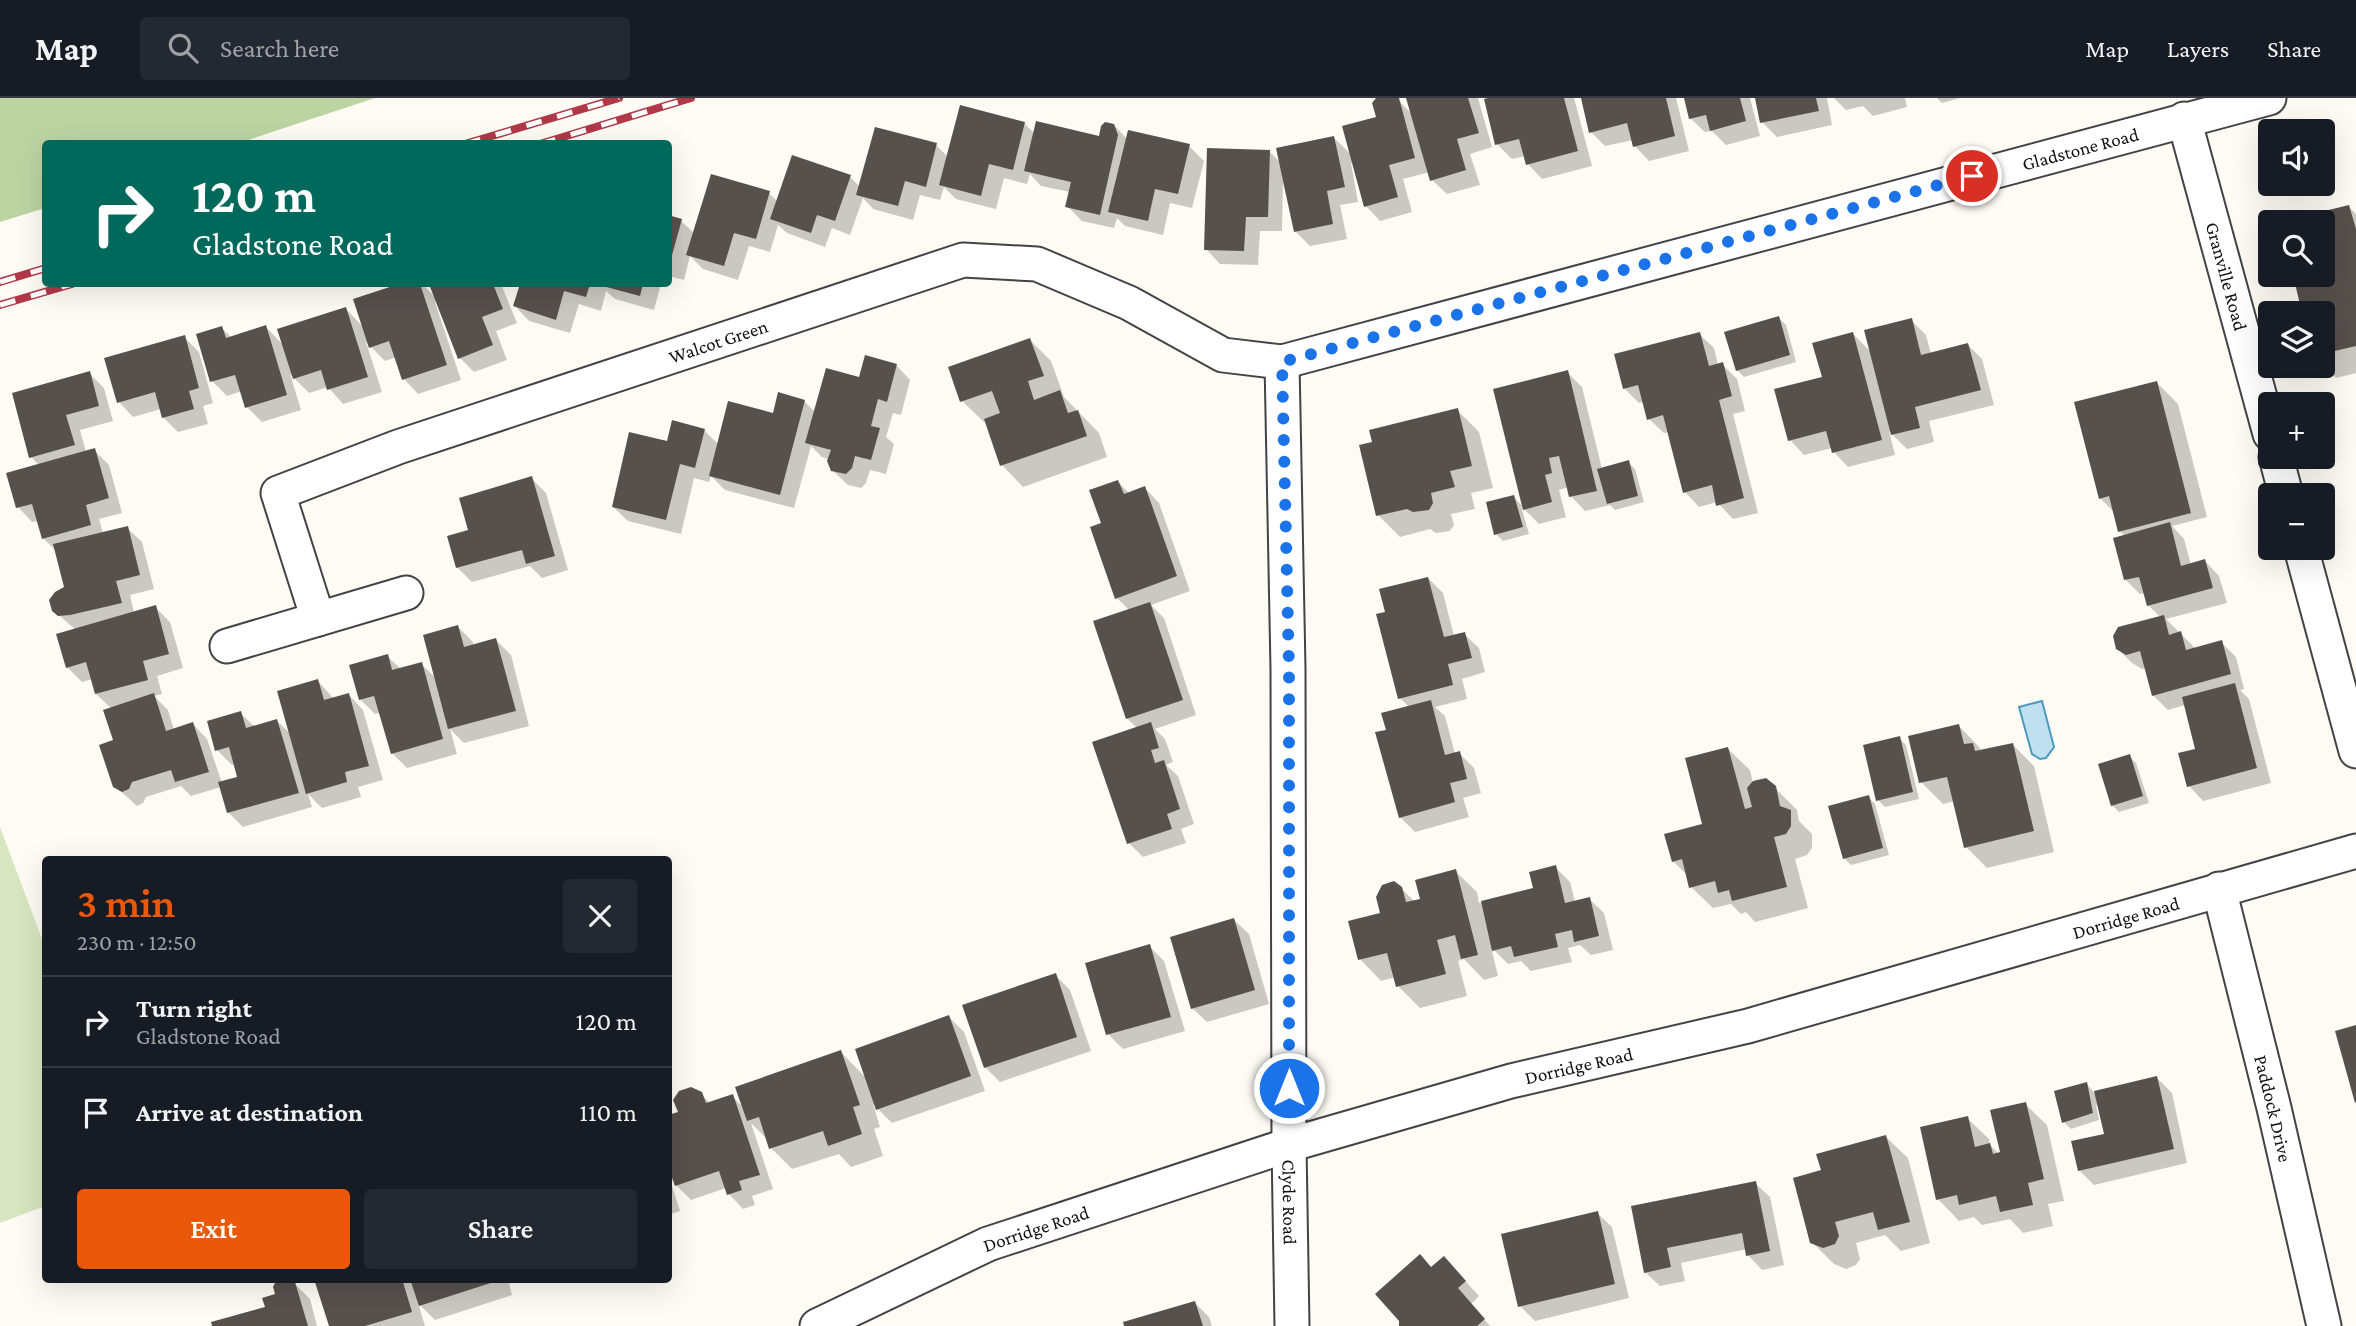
<!DOCTYPE html>
<meta charset="utf-8">
<style>
body{margin:0;font-family:"Crimson Pro",serif;background:#242831;color:#f1f3f6;height:100vh;display:flex;flex-direction:column;font-size:26px;white-space:nowrap}
*{box-sizing:border-box;margin:0}
p{font-size:23px;color:#9ea1a6}
.icon{flex:none;width:38px;height:38px;fill:none;stroke:currentColor;stroke-width:2;stroke-linecap:round;stroke-linejoin:round}
.map{position:relative;flex:1;overflow:hidden}
.panel{position:absolute;left:42px;top:758px;width:630px;height:427px;display:flex;flex-direction:column;background:#171b24;border-radius:7px;box-shadow:0 7px 28px #0002}
.panel>*{flex:none}
.banner{position:absolute;left:42px;top:42px;width:630px;height:147px;border-radius:7px;box-shadow:0 7px 28px #0002;background:#00695c;color:#fff;overflow:hidden}
.tools{position:absolute;left:2258px;top:21px;display:grid;gap:14px}
.tools a{display:grid;place-items:center;width:77px;height:77px;border-radius:7px;background:#171b24;box-shadow:0 7px 28px #0002;font-size:35px}
.pin{position:absolute;display:grid;place-items:center;width:60px;height:60px;color:#fff;margin:-30px;border:4px solid #fff;border-radius:50%;box-shadow:0 2px 7px #0007}
.me{position:absolute;width:77px;margin:-38px;rotate:0deg;stroke-linejoin:round;filter:drop-shadow(0 0 5px #0008)}
.turn{display:flex;align-items:center;gap:24px;height:147px;padding:0 35px;font-size:32px}
.turn .icon{width:91px;height:91px;stroke-width:2.5}
.turn b{display:block;font-size:49px;line-height:60px}
.round{display:grid;place-items:center;flex:none;width:74px;height:74px;border-radius:7px;background:#242831}
.overview{display:flex;align-items:center;justify-content:space-between;height:119px;padding:0 35px}
h1{font-size:42px;font-weight:600;line-height:52px;color:#ea580c}
.button{display:flex;gap:14px;margin-top:auto;padding:14px 35px}
.button a{flex:1;height:80px;border-radius:7px;background:#ea580c;color:#fff;font-size:28px;font-weight:600;line-height:80px;text-align:center}
.button a+a{background:#242831;color:#f1f3f6}
ul{padding:0;list-style:none}
li{display:flex;align-items:center;gap:21px;height:91px;padding:0 35px;border-top:2px solid #363941}
li div{flex:1}
li b{display:block;font-size:26px}
li em{font-style:normal}
header{display:flex;align-items:center;gap:42px;box-sizing:border-box;height:98px;padding:0 35px;background:#171b24;border-bottom:2px solid #363941}
header strong{font-size:33px}
nav{display:flex;gap:38px;margin-inline-start:auto;font-size:24px}
.search{width:490px;height:63px;background:#242831;display:flex;align-items:center;gap:18px;box-sizing:border-box;padding:0 24px;border-radius:7px;color:#9ea1a6;font-size:26px}
.map>svg:first-child{display:block}
</style>
<header>
<strong>Map</strong>
<div class="search"><svg class="icon" aria-label="search" viewBox="0 0 24 24"><circle cx="10" cy="10" r="6"/><path d="M15 15l6 6"/></svg>Search here</div>
<nav><a>Map</a><a>Layers</a><a>Share</a></nav>
</header>
<div class="map">
<svg width="2356" height="1228" viewBox="0 0 2356 1228">
<rect width="100%" height="100%" fill="#fefbf4"/>
<!-- green -->
<path fill="#d7e5c1" d="M0,729L45,849V1108L0,1125Z"/>
<!-- forest -->
<path fill="#bcd4a2" d="M0,0H375L239,45L46,46L45,110L0,124Z"/>
<!-- water -->
<path fill="#bfe1ef" stroke="#4e9abe" stroke-width="2" d="M2042,603L2054,649L2046,660L2040,661L2032,656L2019,609Z"/>
<!-- shadow -->
<path fill="#0003" d="M1378,0H1396L1412,16L1407,0H1478L1492,49L1470,56L1480,87L1447,96L1432,82L1430,74L1403,81L1412,114L1380,123L1366,108L1353,64L1351,65L1358,104L1340,107L1347,141L1310,148L1295,133L1283,84L1282,133H1260L1258,167L1220,166L1206,151L1269,53L1281,65L1334,40L1352,57L1378,20Z
M1495,0H1574L1592,68L1542,81L1528,66L1525,58L1512,61L1497,46Z
M1583,0H1676L1689,53L1649,63L1635,48L1633,42L1605,48L1591,34Z
M1686,0H1750L1760,38L1726,47L1712,33L1705,34L1690,20Z
M1757,0H1827L1832,27L1777,39L1762,24Z
M1834,0H1905L1907,9L1873,18L1863,8L1846,12Z
M1937,0H1960L1942,5Z
M1024,25L1035,36L1100,40L1114,27L1127,41L1189,48L1204,63L1192,110L1170,105L1163,137L1125,128L1117,120L1114,130L1082,123L1067,108L1070,94L1041,88L1030,76L1027,86L1004,80L996,111L956,101L944,89L940,102L920,97L913,122L873,111L863,100L850,137L832,130L825,149L787,135L778,127L770,154L749,148L738,182L703,171L690,158L684,182L668,178V119L681,123L695,136L769,95L778,104L850,79L860,89L936,47L948,59Z
M2349,109L2356,116V275L2336,280L2322,266V215H2304L2295,177H2322V124H2315L2314,117Z
M405,186H422L437,201L431,186H501L517,225L496,233L507,262L474,274L460,260L438,203L435,204L461,282L418,296L404,281L397,259L385,263L366,244L382,294L343,306L328,289L309,295L290,276L301,312L262,324L247,309L242,293L227,298L212,283L222,230L232,240L266,229L284,248L346,211L364,230L355,202Z
M521,186H661L654,212L615,201L606,193L601,213L579,206L570,235L529,223L515,208Z
M1779,220L1786,227L1796,264L1744,279L1737,272Z
M1911,222L1926,237L1931,256L1968,247L1982,261L1994,307L1929,323L1934,344L1907,351L1889,333L1895,357L1848,369L1834,354L1832,350L1804,357L1790,342L1824,280L1853,236L1872,255Z
M1699,236L1714,250L1718,267L1722,266L1737,281L1745,313L1733,316L1758,415L1733,421L1717,404L1699,409L1685,394L1669,334L1664,335L1649,321L1644,304L1639,305L1624,290Z
M184,239L199,254L213,305L203,308L208,326L178,334L164,320L161,311L133,319L119,304Z
M1030,242L1051,263L1064,299L1099,335L1107,359L1023,389L1002,367L987,323L984,324L962,303Z
M896,267L910,282L901,317L893,315L886,339L894,346L886,376L870,372L866,385L861,390L848,387L832,372L830,362L822,359L811,348L794,410L725,392L711,378L709,384L694,380L681,436L628,423L613,409L668,346L704,332L719,347L804,303L815,314L860,282Z
M1567,274L1582,289L1602,371L1628,364L1635,371L1644,404L1615,412L1610,407L1585,413L1571,398L1568,389L1559,392L1566,419L1539,426L1521,408L1529,436L1503,443L1496,436L1514,399L1524,410Z
M89,275L104,290L113,323L80,332L86,354L94,352L109,367L122,415L99,421L103,435L127,430L142,444L154,491L130,497L134,515L155,509L170,524L183,570L157,578L162,596L154,598L168,612L174,632L193,626L207,641L222,685L240,680L235,666L232,667L217,652L240,615L255,629L277,623L292,637L318,583L334,601L349,597L363,612L383,682L358,689L361,699L322,710L308,696L312,709L243,729L228,714L221,689L191,698L181,688L146,699L143,705L137,708L115,688V644L112,611L96,596L92,581L82,584L67,569L76,532L53,512L66,489L57,454L43,440L38,423L32,424L18,409L39,367L31,359Z
M2156,284L2178,306L2207,419L2172,428L2184,441L2191,467L2205,463L2219,478L2227,505L2166,521L2195,550L2221,544L2236,559L2244,591L2240,592L2249,601L2271,685L2203,703L2189,688L2197,652L2185,607L2168,612L2153,597L2146,570L2142,571L2132,565L2117,550L2161,520L2148,507L2145,495L2140,496L2126,482L2125,438L2120,433L2115,415L2100,400Z
M1457,312L1479,334L1493,390L1471,395L1475,411L1451,416L1454,427L1450,433L1436,435L1430,431L1400,439L1378,417Z
M531,380L546,395L568,472L542,480L530,468L472,484L457,469L470,433Z
M1118,384L1130,396L1145,390L1159,405L1190,493L1151,507L1164,520L1196,617L1155,631L1165,641L1173,664L1166,667L1178,678L1194,726L1181,731L1186,745L1143,759L1129,745L1137,630L1127,620L1129,512L1117,500L1103,426Z
M1428,480L1443,495L1454,538L1464,536L1479,550L1485,574L1462,581L1467,601L1435,609L1445,618L1455,656L1459,655L1474,670L1481,695L1463,700L1469,719L1415,734L1400,719L1388,633L1409,609L1400,600L1388,515Z
M458,529L473,544L474,548L496,542L511,557L529,628L464,645L450,631L457,656L407,670L392,655L381,614L375,616L360,601L387,558L401,571L421,566L436,580Z
M1959,628L1980,650L1981,654L2012,646L2034,668L2054,754L1987,770L1966,749L1955,703L1943,706L1921,684Z
M1899,640L1906,647L1919,701L1885,709L1878,702Z
M1728,651L1750,672L1753,685L1774,689L1797,712L1799,723L1812,736V750L1807,757L1795,761L1808,810L1755,824L1746,814L1741,816L1731,806L1713,810L1691,789L1688,778L1673,763L1705,727Z
M2129,658L2136,665L2149,705L2119,714L2112,707Z
M1868,699L1875,706L1889,757L1851,767L1844,760Z
M1555,769L1570,784L1575,804L1589,801L1604,815L1613,852L1591,857L1580,847L1568,850L1572,864L1531,873L1521,863L1508,866L1491,849L1498,878L1484,882L1464,861L1458,863L1467,898L1420,910L1398,888L1396,879L1381,883L1360,861L1382,816L1401,790L1415,804L1422,802L1455,773L1477,794L1479,805L1535,792Z
M1234,822L1249,836L1269,906L1207,924L1192,910Z
M1149,848L1164,863L1185,933L1123,951L1108,936L1087,866Z
M1055,877L1070,892L1091,953L1000,984L985,969Z
M949,919L964,934L985,993L892,1025L873,1006L880,1029L874,1031L883,1058L851,1069L839,1056L792,1071L771,1050L768,1042L751,1025L773,1091L752,1098L755,1107L743,1111L729,1096L726,1090L691,1102L676,1087L680,1015L701,996L710,1005L732,998L744,1010L841,954L866,980Z
M2157,980L2172,995L2187,1065L2094,1087L2079,1072L2107,1037L2099,1007H2096L2099,1022L2071,1031L2064,1024L2087,986L2094,995Z
M2025,1006L2047,1027L2064,1103L2048,1106L2053,1128L2023,1135L2010,1121L1982,1127L1974,1119L1959,1123L1938,1101L1967,1020L1989,1041L1990,1047L1999,1056L2002,1055Z
M1886,1039L1908,1060L1930,1145L1901,1153L1885,1137L1856,1145L1860,1161L1856,1167L1846,1171L1834,1166L1812,1144Z
M668,1075L680,1113L668,1117Z
M1755,1085L1770,1099L1784,1167L1762,1172L1748,1157L1747,1151L1681,1165L1685,1183L1660,1188L1645,1174L1633,1110Z
M1597,1115L1612,1129L1629,1200L1535,1223L1520,1208Z
M1444,1160L1479,1198L1471,1206L1490,1228H1401L1432,1170Z
M316,1181H508L512,1197L435,1222L418,1205L425,1228H331Z
M294,1185L310,1201L317,1228H214L267,1210L277,1197Z
M1195,1205L1209,1219L1212,1228H1126Z"/>
<!-- building -->
<path fill="#57514e" d="M1376,0H1399L1415,60L1389,67L1398,99L1364,109L1342,28L1376,19L1372,5Z
M1406,0H1468L1479,35L1457,41L1466,72L1430,83Z
M1488,0H1564L1578,53L1526,67L1519,41L1495,47L1484,1Z
M1581,0H1666L1675,38L1633,49L1627,25L1589,35Z
M1684,0H1740L1746,23L1710,33L1706,17L1689,21Z
M1755,0H1816L1819,13L1760,25Z
M960,7L1025,24L1013,72L989,66L981,98L939,87Z
M1036,23L1099,38L1101,28L1105,24L1114,26L1118,37L1100,117L1065,109L1071,84L1024,73Z
M875,29L937,45L926,89L905,83L898,108L856,97Z
M1128,32L1190,46L1178,96L1155,91L1148,123L1108,114Z
M1334,38L1345,89L1327,93L1333,126L1294,134L1276,50Z
M1207,50L1270,52L1268,119H1246L1244,153L1204,152Z
M792,57L851,77L835,123L817,117L811,135L770,121Z
M711,76L770,93L756,141L734,135L724,168L686,157Z
M2349,107L2356,131V248L2322,256V215H2302L2293,177H2322V124H2314L2312,116Z
M668,117L682,121L669,168H668Z
M399,186H420L447,267L402,282L389,243L369,250L353,201Z
M429,186H493L503,211L482,219L493,247L458,261Z
M520,186H590L586,199L564,193L556,222L513,208Z
M595,186H643L640,198Z
M346,209L368,279L327,292L321,272L293,281L277,231Z
M1779,218L1790,257L1736,273L1724,234Z
M1912,220L1921,257L1968,245L1981,292L1915,309L1920,330L1891,337L1864,232Z
M266,227L287,297L245,310L235,277L210,284L196,236L222,228L226,240Z
M1700,234L1709,268L1723,264L1732,298L1719,302L1744,400L1716,408L1712,387L1683,395L1663,317L1647,322L1638,287L1623,291L1614,256Z
M1853,234L1882,342L1832,355L1826,333L1788,343L1774,291L1822,279L1812,245Z
M185,237L199,290L189,293L194,311L162,320L155,294L117,305L104,260Z
M1030,240L1044,278L1028,283L1034,302L1060,292L1068,315L1078,312L1087,338L1000,368L984,321L1000,315L992,293L960,304L948,269Z
M865,257L897,266L887,304L878,301L871,328L880,330L871,362L855,358L852,370L846,376L831,373L827,363L831,352L805,345L826,270L859,279Z
M1568,272L1597,393L1569,399L1559,358L1549,360L1552,375L1545,377L1552,404L1523,412L1493,291Z
M90,273L99,308L66,317L75,347L29,360L12,295Z
M2157,283L2191,415L2118,434L2109,398L2099,401L2074,304Z
M778,294L805,302L780,397L709,378L728,303L773,315Z
M1458,310L1472,368L1450,373L1455,389L1431,395L1433,405L1429,412L1413,414L1407,411L1376,418L1359,347L1372,344L1369,332Z
M672,322L705,331L695,370L680,366L666,422L612,409L629,334L667,343Z
M95,350L109,400L86,407L91,427L42,441L32,406L16,410L6,375Z
M1629,362L1638,398L1607,406L1597,371Z
M532,378L555,458L526,466L522,452L456,470L447,438L468,432L459,400Z
M1118,382L1124,396L1145,388L1177,478L1115,501L1090,429L1101,425L1089,392Z
M1514,397L1523,429L1494,437L1486,404Z
M2170,424L2181,468L2205,461L2213,490L2147,508L2139,479L2124,482L2113,440Z
M128,428L140,477L116,483L122,505L70,517L58,518L52,513L49,502L55,494L64,489L53,446Z
M1428,479L1444,539L1465,534L1472,560L1448,566L1453,587L1398,601L1376,516L1385,514L1379,491Z
M1150,504L1183,602L1126,621L1093,523Z
M156,507L169,556L143,563L148,582L95,596L86,564L66,570L56,536Z
M2164,517L2169,537L2181,533L2186,552L2222,542L2231,576L2152,598L2140,553L2126,557L2116,551L2113,538L2118,529Z
M458,527L464,549L496,540L516,613L448,631L423,537Z
M388,556L392,572L422,564L443,641L391,656L374,598L359,602L349,567Z
M318,581L324,602L349,595L369,668L345,674L347,684L306,696L277,593Z
M2235,585L2257,670L2187,689L2178,655L2195,651L2182,599Z
M154,595L166,633L193,624L209,674L175,684L171,672L132,684L129,691L122,694L113,689L99,647L113,642L103,612Z
M1431,602L1445,657L1460,653L1467,681L1450,685L1455,704L1399,720L1375,634L1386,632L1381,615Z
M241,613L246,630L277,621L299,695L227,715L218,684L237,679L229,649L215,653L207,623Z
M1151,624L1159,650L1151,652L1155,665L1164,662L1180,711L1167,716L1172,731L1127,746L1092,644Z
M1959,626L1964,646L1973,645L1975,653L2013,645L2034,733L1964,750L1947,679L1919,685L1908,638Z
M1900,638L1913,694L1876,703L1863,647Z
M1728,649L1745,711L1752,709L1747,690L1753,683L1766,680L1776,688L1780,708L1791,712V728L1786,736L1774,739L1787,789L1732,803L1729,792L1718,795L1715,783L1689,790L1682,761L1672,764L1664,736L1702,726L1685,660Z
M2130,656L2143,698L2111,708L2098,666Z
M1869,697L1883,750L1843,761L1828,708Z
M1556,767L1565,805L1590,799L1599,838L1574,844L1572,832L1555,836L1558,849L1514,859L1511,848L1492,853L1481,803L1533,790L1529,774Z
M1456,771L1478,857L1461,861L1455,837L1437,842L1446,876L1396,889L1387,855L1358,862L1348,823L1380,815L1376,799L1382,787L1394,783L1402,789L1406,804L1420,801L1415,782Z
M1234,820L1255,892L1191,911L1170,839Z
M1150,846L1171,919L1106,937L1085,865Z
M1056,875L1077,939L984,970L962,907Z
M949,917L971,978L876,1012L855,951Z
M2356,927V1004L2355,1005L2335,933Z
M841,952L860,1007L853,1009L862,1036L828,1048L823,1033L769,1051L759,1019L747,1023L735,989Z
M2157,978L2174,1051L2078,1073L2071,1043L2104,1036L2094,993Z
M2087,984L2093,1015L2062,1025L2054,993Z
M691,989L702,994L706,1005L733,996L760,1077L739,1083L742,1092L727,1097L719,1073L675,1088L668,1069V1017L678,1014L673,1002L679,993Z
M2026,1004L2044,1081L2028,1085L2033,1107L2000,1114L1996,1098L1959,1107L1957,1097L1936,1102L1920,1029L1968,1018L1975,1049L1990,1045L1993,1056L2000,1054L1990,1012Z
M1886,1037L1910,1124L1878,1132L1873,1114L1835,1124L1839,1138L1835,1146L1823,1150L1810,1145L1793,1080L1821,1072L1816,1056Z
M1756,1083L1770,1153L1746,1158L1742,1135L1667,1150L1671,1169L1644,1175L1631,1108Z
M1598,1113L1615,1186L1518,1209L1501,1136Z
M1420,1156L1431,1169L1444,1158L1466,1183L1458,1190L1485,1221L1477,1228H1399V1223L1375,1196Z
M277,1181H292L295,1184L308,1228H212L211,1224L265,1209L262,1200L275,1196L273,1189Z
M314,1181H402L412,1214L365,1228H329Z
M410,1181H500V1182L419,1208Z
M1195,1203L1203,1228H1124L1123,1224Z"/>
<g fill="none" stroke-linecap="round" stroke-linejoin="round">
<defs>
<g id="street">
<path id="s1" d="M2184,21L2270,336"/>
<path id="s2" d="M1282,264L1288,571L1289,1047L1292,1228"/>
<path d="M2276,359L2286,397"/>
<path d="M2301,450L2356,653"/>
<path id="s3" d="M318,521L278,395L398,349L963,162L1037,166L1129,205L1223,257L1282,264L2269,0"/>
<path d="M227,548L406,495"/>
<path id="s4" d="M2219,791L2274,1010L2324,1228"/>
<path id="s5" d="M817,1228L988,1146L1289,1047L1511,983L1748,928L2356,753"/>
</g>
</defs>
<!-- street casing -->
<use href="#street" stroke="#434343" stroke-width="37"/>
<!-- street -->
<use href="#street" stroke="#fff" stroke-width="33"/>
<defs>
<path id="rail" d="M465,46L619,0
M540,46L691,0
M0,184L46,170
M0,207L72,186"/>
</defs>
<!-- rail casing -->
<use href="#rail" stroke="#b03847" stroke-width="8"/>
<!-- rail -->
<use href="#rail" stroke="#fff" stroke-width="5" stroke-dasharray="16" stroke-linecap="butt"/>
</g>
<g fill="none" stroke-linecap="round" stroke-linejoin="round">
<!-- route -->
<path stroke="#1a73e8" stroke-width="12" stroke-dasharray="0 21.6" d="M1289,990V571L1282,264L1972,78"/>
</g>
<g text-anchor="middle" dominant-baseline="central" stroke-width="7" stroke-linejoin="round" paint-order="stroke">
<!-- street labels -->
<g font-size="19" fill="#101010" stroke="#fff">
<text stroke="none"><textPath href="#s3" startOffset="2023">Gladstone Road</textPath></text>
<text stroke="none"><textPath href="#s1" startOffset="163">Granville Road</textPath></text>
<text stroke="none"><textPath href="#s3" startOffset="598">Walcot Green</textPath></text>
<text stroke="none"><textPath href="#s5" startOffset="1374">Dorridge Road</textPath></text>
<text stroke="none"><textPath href="#s5" startOffset="807">Dorridge Road</textPath></text>
<text stroke="none"><textPath href="#s4" startOffset="226">Paddock Drive</textPath></text>
<text stroke="none"><textPath href="#s2" startOffset="840">Clyde Road</textPath></text>
<text stroke="none"><textPath href="#s5" startOffset="240">Dorridge Road</textPath></text>
</g>
</g>
</svg>
<div class="tools">
<a><svg class="icon" aria-label="sound" viewBox="0 0 24 24"><path d="M4 9h4l5-4v14l-5-4H4zM17 9q2 3 0 6"/></svg></a>
<a><svg class="icon" aria-label="search" viewBox="0 0 24 24"><circle cx="10" cy="10" r="6"/><path d="M15 15l6 6"/></svg></a>
<a><svg class="icon" aria-label="layers" viewBox="0 0 24 24"><path d="M12 4l9 5-9 5-9-5zM3 14l9 5 9-5"/></svg></a>
<a>+</a>
<a>−</a>
</div>
<div class="pin" style="left:1972px;top:78px;background:#d93025"><svg class="icon" aria-label="arrive" viewBox="0 0 24 24"><path d="M6 21V4h12l-3 4 3 4H6"/></svg></div>
<svg class="me" style="left:1289px;top:990px" viewBox="-20 -20 40 40"><circle r="17" fill="#1a73e8" stroke="#fff" stroke-width="3"/><path d="M0-11L8 9 0 5-8 9z" fill="#fff"/></svg>
<div class="banner">
<div class="turn"><svg class="icon" aria-label="right" viewBox="0 0 24 24"><path d="M7 20v-9h11M14 6l5 5-5 5"/></svg><div><b>120 m</b>Gladstone Road</div></div>
</div>
<section class="panel">
<div class="overview"><div><h1>3 min</h1><p>230 m · 12:50</p></div><a class="round"><svg class="icon" aria-label="close" viewBox="0 0 24 24"><path d="M6 6l12 12M18 6L6 18"/></svg></a></div>
<ul>
<li><svg class="icon" aria-label="right" viewBox="0 0 24 24"><path d="M7 20v-9h11M14 6l5 5-5 5"/></svg><div><b>Turn right</b><p>Gladstone Road</p></div><em>120 m</em></li>
<li><svg class="icon" aria-label="arrive" viewBox="0 0 24 24"><path d="M6 21V4h12l-3 4 3 4H6"/></svg><div><b>Arrive at destination</b></div><em>110 m</em></li>
</ul>
<div class="button"><a>Exit</a><a>Share</a></div>
</section>
</div>
